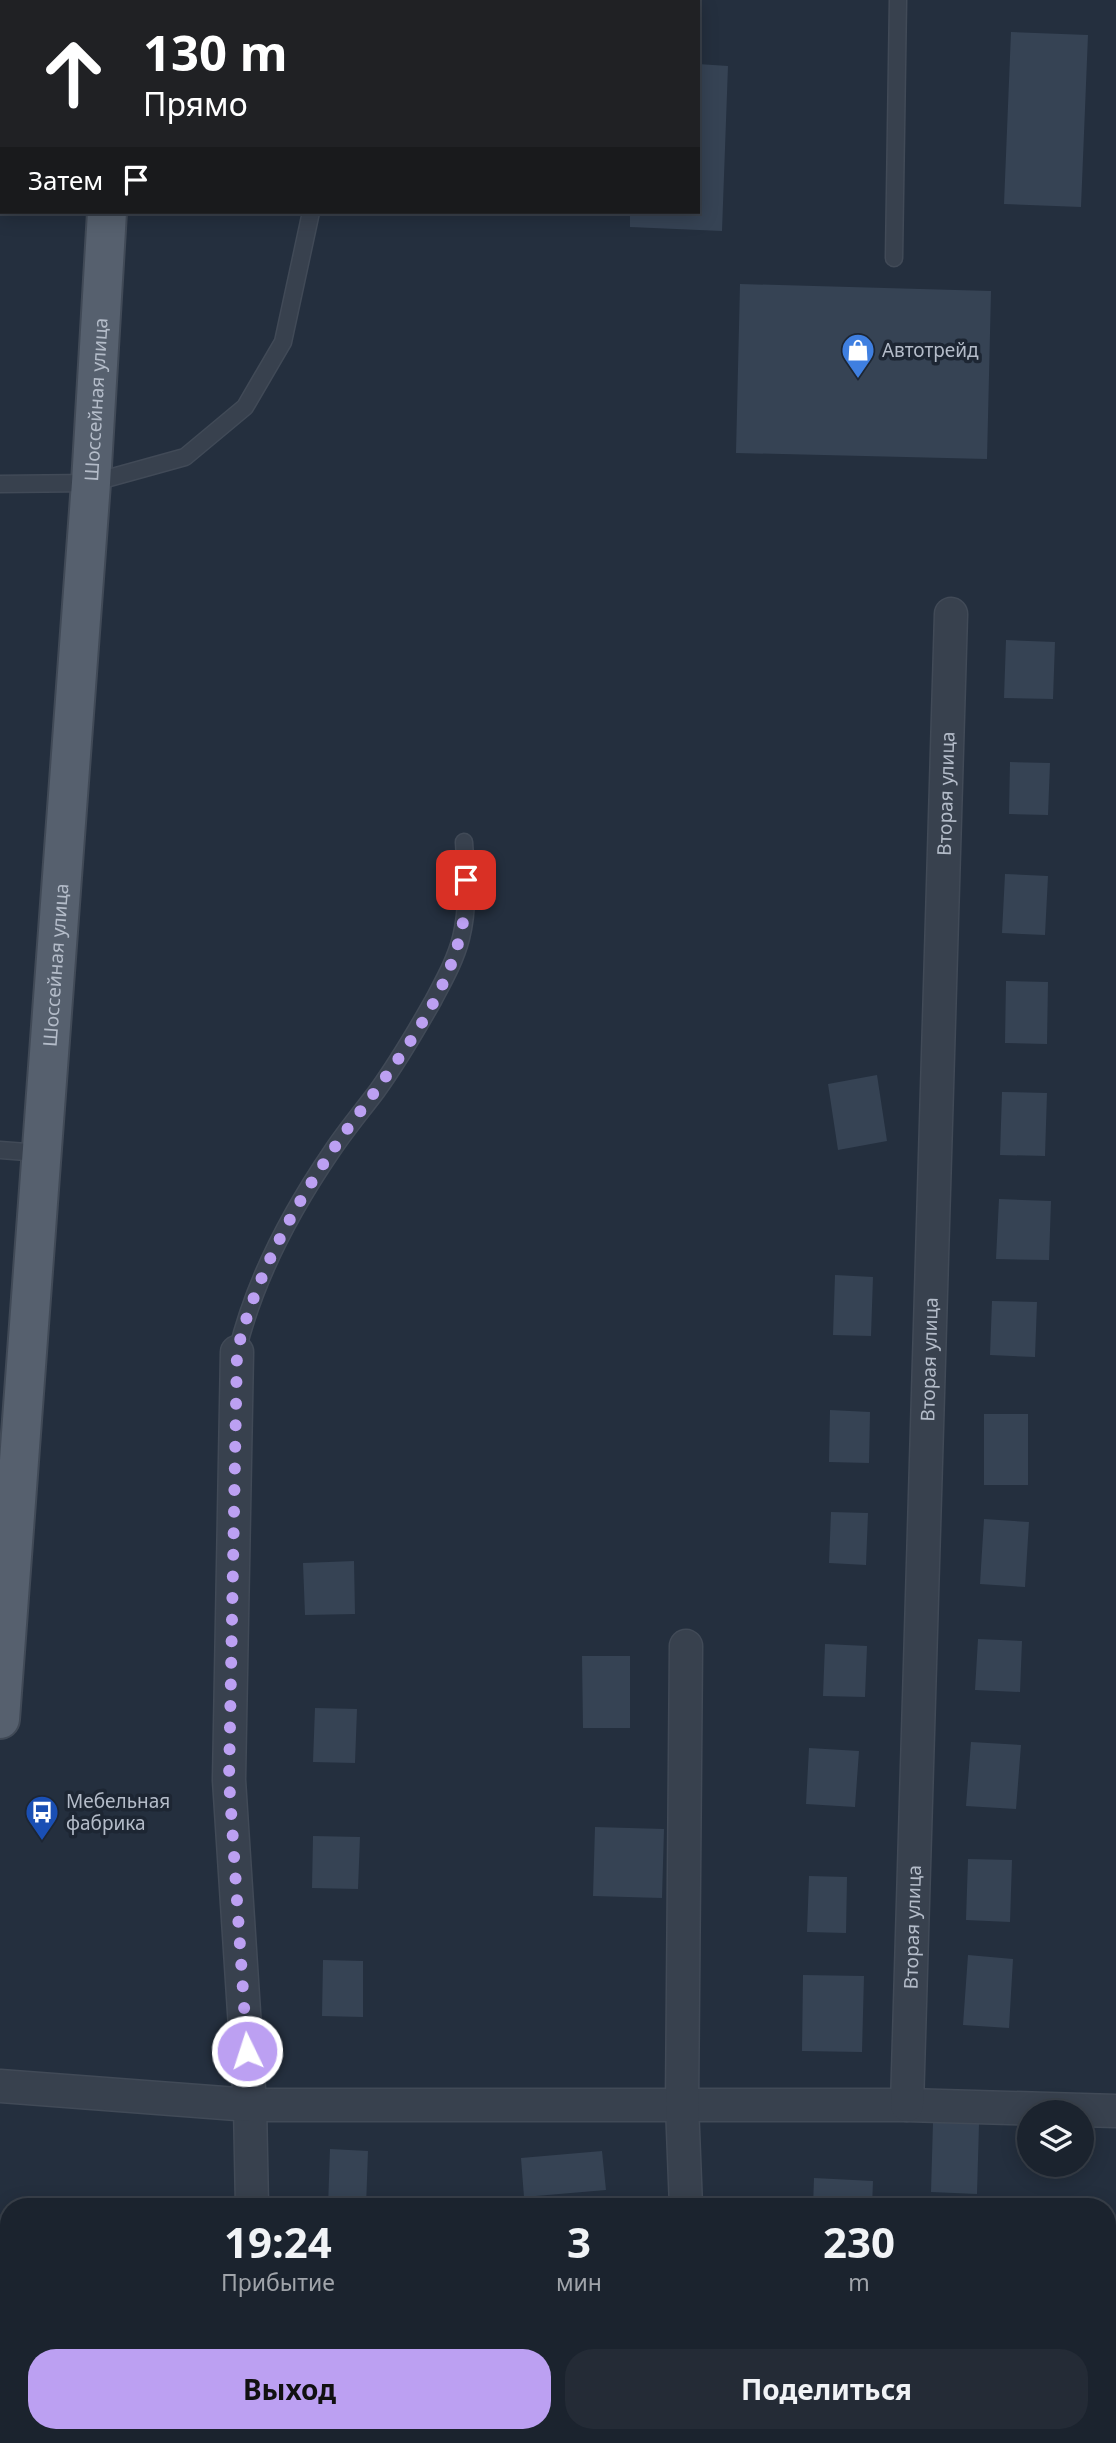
<!DOCTYPE html>
<html lang="ru">
<meta charset="utf-8">
<style>
body{margin:0;font-family:"Noto Sans",sans-serif;background:#242b36;color:#f1f3f6;height:100vh;display:flex;flex-direction:column;font-size:26px;white-space:nowrap}
*{box-sizing:border-box;margin:0}
p{font-size:23px;color:#a0a4aa}
.icon{flex:none;width:38px;height:38px;fill:none;stroke:currentColor;stroke-width:2;stroke-linecap:round;stroke-linejoin:round}
.map{position:relative;flex:1;overflow:hidden}
.side{position:absolute;left:0px;top:2198px;width:1116px;height:245px;display:flex;flex-direction:column;background:#1b232e;border-radius:28px 28px 0 0;box-shadow:0 4px 18px #0003,0 0 0 2px #39404a}
.side>*{flex:none}
.guide{position:absolute;left:0px;top:0px;width:700px;height:214px;box-shadow:0 4px 18px #0003,0 0 0 2px #39404a;background:#202124;color:#fff;overflow:hidden}
.fabs{position:absolute;left:1017px;top:2100px;display:grid;gap:14px}
.fabs a{display:grid;place-items:center;width:77px;height:77px;border-radius:50%;background:#1b232e;box-shadow:0 4px 18px #0003,0 0 0 2px #39404a;font-size:35px}
.pin{position:absolute;display:grid;place-items:center;width:60px;height:60px;color:#fff;margin:-30px;border-radius:14px;box-shadow:0 4px 10px #0006}
.me{position:absolute;width:77px;margin:-38px;rotate:356deg;stroke-linejoin:round;filter:drop-shadow(0 0 5px #0008)}
.turn{display:flex;align-items:center;gap:24px;height:147px;padding:0 28px;font-size:32px}
.turn .icon{width:91px;height:91px;stroke-width:2.5}
.turn b{display:block;font-size:49px;line-height:60px}
.then{display:flex;align-items:center;height:66px;padding:0 28px;background:#0003;gap:14px;font-size:26px}
.eta{display:flex;justify-content:space-evenly;align-items:center;height:119px;text-align:center}
.eta b{font-size:42px;font-weight:700;line-height:49px}
.action{display:flex;gap:14px;margin-top:auto;padding:14px 28px}
.action a{flex:1;height:80px;border-radius:28px;background:#bca0f2;color:#111;font-size:28px;font-weight:700;line-height:80px;text-align:center}
.action a+a{background:#242b36;color:#f1f3f6}
.map>svg:first-child{display:block}
</style>
<div class="map">
<svg width="1116" height="2443" viewBox="0 0 1116 2443">
<rect width="100%" height="100%" fill="#242f3e"/>
<!-- building -->
<path fill="#364354" d="M1011,32L1088,35L1081,207L1004,204Z
M698,64L728,66L722,231L630,227V212H698Z
M740,284L991,291L987,459L736,453Z
M1006,640L1055,642L1053,699L1004,698Z
M1010,762L1050,763L1048,815L1009,814Z
M1005,874L1048,876L1045,935L1002,933Z
M1006,981L1048,982L1047,1044L1005,1043Z
M877,1075L887,1141L838,1150L828,1084Z
M1002,1092L1047,1093L1045,1156L1000,1155Z
M999,1199L1051,1201L1049,1260L996,1259Z
M835,1275L873,1277L871,1336L833,1335Z
M992,1301L1037,1302L1035,1357L990,1355Z
M830,1410L870,1412L869,1463L829,1462Z
M984,1414H1028V1485H984Z
M831,1512L868,1513L866,1565L829,1563Z
M984,1519L1029,1522L1025,1587L980,1584Z
M354,1561L355,1614L305,1615L303,1563Z
M978,1639L1022,1641L1020,1692L975,1690Z
M825,1644L867,1646L865,1697L823,1696Z
M582,1656H630V1728H583Z
M315,1708L357,1709L355,1763L313,1762Z
M971,1742L1021,1745L1016,1809L966,1806Z
M809,1748L859,1751L855,1807L806,1804Z
M595,1827L664,1829L662,1898L593,1896Z
M313,1836L360,1837L358,1889L312,1888Z
M968,1859L1012,1860L1010,1922L966,1920Z
M809,1876L847,1877L846,1933L807,1932Z
M968,1955L1013,1959L1009,2028L963,2025Z
M323,1960L363,1961V2017L322,2016Z
M803,1975L864,1976L862,2052L802,2051Z
M933,2122L979,2124L977,2194L931,2192Z
M330,2149L368,2151L366,2207H328Z
M602,2151L606,2190L524,2197L521,2158Z
M814,2178L873,2181L872,2207H813Z
M336,2434H377L376,2443H336Z
M424,2434H469V2443H424Z"/>
<g fill="none" stroke-linecap="round" stroke-linejoin="round">
<defs>
<path id="service" d="M301,0V2
M894,258L898,0
M0,484L91,483L185,457L245,407L283,342L311,212
M0,1150L40,1153
M237,1352C254,1281 291,1211 332,1151C346,1130 362,1111 377,1091C397,1063 416,1031 433,1001C444,980 455,961 461,938C469,906 466,874 464,842"/>
<g id="minor">
<path d="M237,1352L229,1780L250,2105L252,2207"/>
<path d="M0,2086L250,2105H907L1116,2111"/>
<path id="s1" d="M907,2105L951,614"/>
<path d="M686,2207L682,2105L686,1646"/>
<path d="M264,2434L265,2443"/>
<path d="M685,2443V2434"/>
</g>
<g id="primary">
<path d="M119,2V0"/>
<path id="s2" d="M0,1719L91,483L107,212"/>
</g>
</defs>
<!-- service casing -->
<use href="#service" stroke="#414a57" stroke-width="19"/>
<!-- minor casing -->
<use href="#minor" stroke="#414a57" stroke-width="35"/>
<!-- primary casing -->
<use href="#primary" stroke="#414a57" stroke-width="42"/>
<!-- service -->
<use href="#service" stroke="#38414e" stroke-width="16"/>
<!-- minor -->
<use href="#minor" stroke="#38414e" stroke-width="32"/>
<!-- primary -->
<use href="#primary" stroke="#56606e" stroke-width="38"/>
</g>
<g fill="none" stroke-linecap="round" stroke-linejoin="round">
<!-- route -->
<path stroke="#bca0f2" stroke-width="12" stroke-dasharray="0 21.6" d="M247,2051L229,1780L237,1352C254,1281 291,1211 332,1151C387,1070 470,984 466,880"/>
</g>
<!-- icons -->
<defs>
<symbol id="shop-pin" viewBox="-11 -11 22 30"><path d="M0 17L-7.5 6A9.5 9.5 0 1 1 7.5 6Z" fill="#3f7fe0" stroke="#1d2633"/><path d="M-5-2.5h2.3a2.7 3.5 0 0 1 5.4 0H5L5.5 6h-11ZM-1.5-2.5h3a1.5 2.3 0 0 0-3 0Z" fill="#fff"/></symbol>
<symbol id="bus-pin" viewBox="-11 -11 22 30"><path d="M0 17L-7.5 6A9.5 9.5 0 1 1 7.5 6Z" fill="#1a4fb4" stroke="#1d2633"/><path d="M-5-6H5V4H4V6H2V4H-2V6H-4V4H-5ZM-3.5-4V0h7V-4ZM-3.5 1.2v1.5H-2V1.2ZM2 1.2v1.5H3.5V1.2Z" fill="#fff"/></symbol>
</defs>
<g fill-rule="evenodd">
<use href="#shop-pin" x="839" y="331" width="38" height="52"/>
<use href="#bus-pin" x="23" y="1793" width="38" height="52"/>
</g>
<g text-anchor="middle" dominant-baseline="central" stroke-width="7" stroke-linejoin="round" paint-order="stroke">
<!-- poi labels -->
<g font-size="19" fill="#b4bcc9" stroke="#1d2633" text-anchor="start">
<text x="882" y="350">Автотрейд</text>
<text x="66" y="1801">Мебельная<tspan x="66" dy="22">фабрика</tspan></text>
</g>
<!-- street labels -->
<g font-size="19" fill="#b4bcc9" stroke="#1d2633">
<text stroke="none"><textPath href="#s2" startOffset="1323">Шоссейная улица</textPath></text>
<text stroke="none"><textPath href="#s1" startOffset="1312">Вторая улица</textPath></text>
<text stroke="none"><textPath href="#s2" startOffset="756">Шоссейная улица</textPath></text>
<text stroke="none"><textPath href="#s1" startOffset="746">Вторая улица</textPath></text>
<text stroke="none"><textPath href="#s1" startOffset="178">Вторая улица</textPath></text>
</g>
</g>
</svg>
<div class="fabs">
<a><svg class="icon" aria-label="layers" viewBox="0 0 24 24"><path d="M12 4l9 5-9 5-9-5zM3 14l9 5 9-5"/></svg></a>
</div>
<div class="pin" style="left:466px;top:880px;background:#d93025"><svg class="icon" aria-label="arrive" viewBox="0 0 24 24"><path d="M6 21V4h12l-3 4 3 4H6"/></svg></div>
<svg class="me" style="left:247px;top:2051px" viewBox="-20 -20 40 40"><circle r="17" fill="#bca0f2" stroke="#fff" stroke-width="3"/><path d="M0-11L8 9 0 5-8 9z" fill="#fff"/></svg>
<div class="guide">
<div class="turn"><svg class="icon" aria-label="ahead" viewBox="0 0 24 24"><path d="M12 20V5M6 11l6-6 6 6"/></svg><div><b>130 m</b>Прямо</div></div>
<div class="then">Затем<svg class="icon" aria-label="arrive" viewBox="0 0 24 24"><path d="M6 21V4h12l-3 4 3 4H6"/></svg></div>
</div>
<section class="side">
<div class="eta">
<div><b>19:24</b><p>Прибытие</p></div>
<div><b>3</b><p>мин</p></div>
<div><b>230</b><p>m</p></div>
</div>
<div class="action"><a>Выход</a><a>Поделиться</a></div>
</section>
</div>
